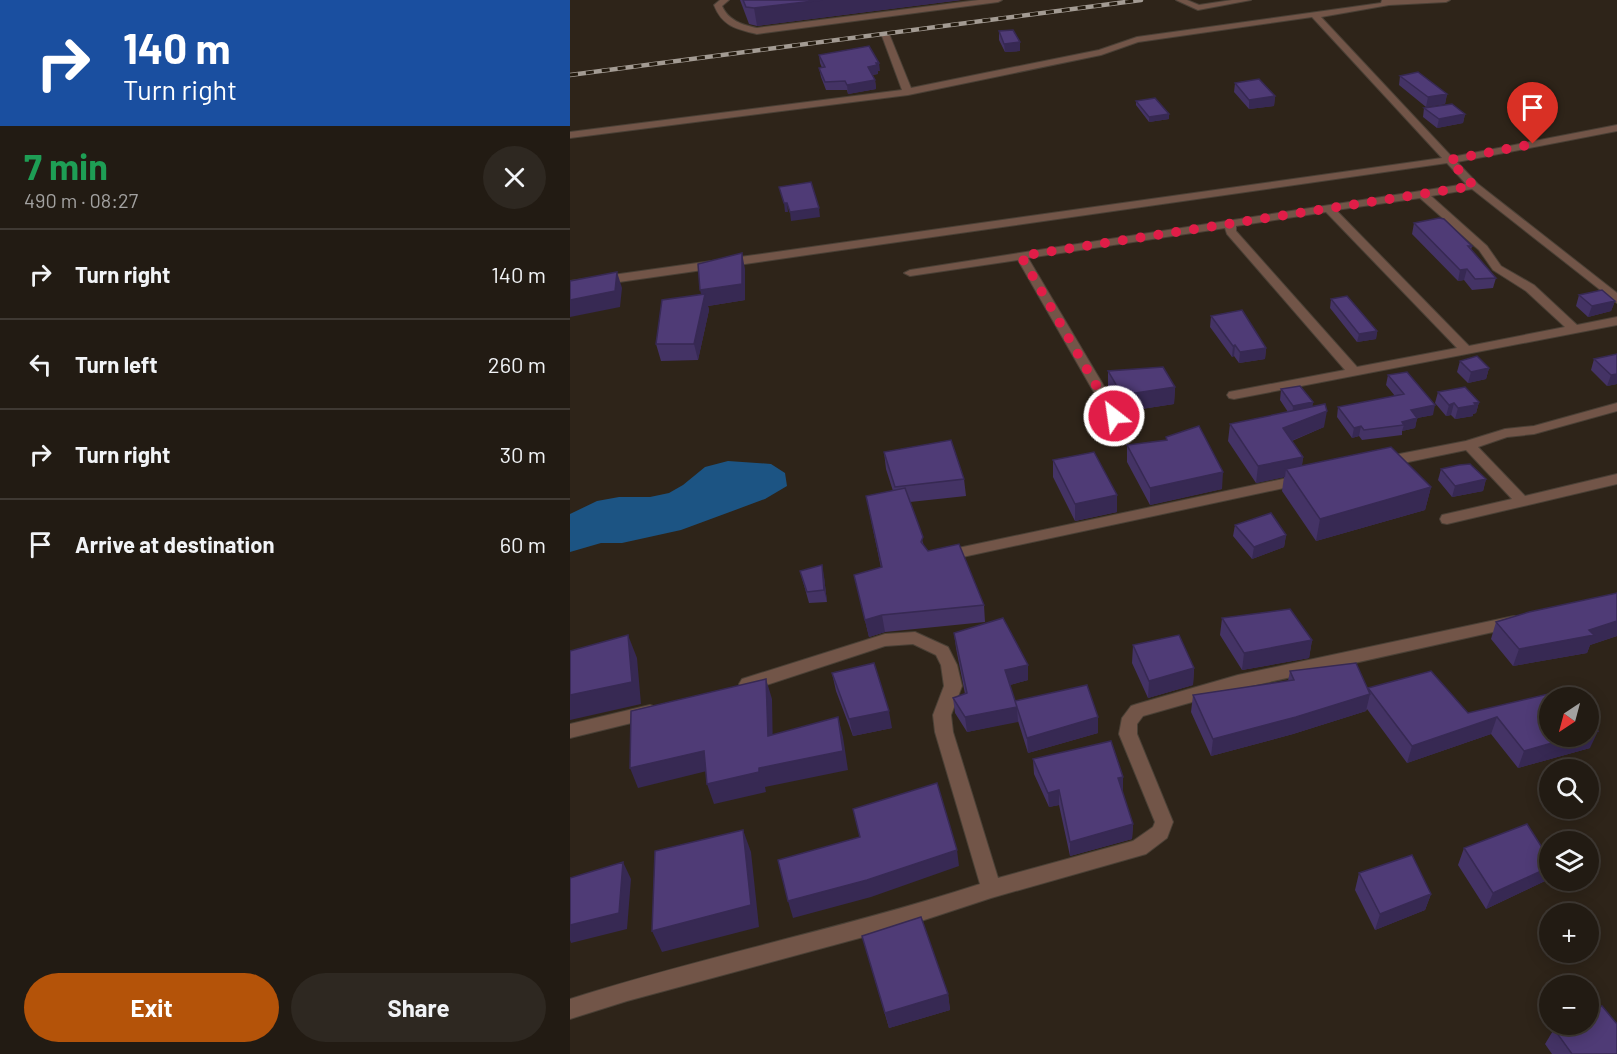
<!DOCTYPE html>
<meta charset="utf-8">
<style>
body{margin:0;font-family:Barlow,sans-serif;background:#2e2821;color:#f1f3f6;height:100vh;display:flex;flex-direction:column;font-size:22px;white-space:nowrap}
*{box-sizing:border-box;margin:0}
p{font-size:20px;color:#a2a1a0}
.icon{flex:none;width:33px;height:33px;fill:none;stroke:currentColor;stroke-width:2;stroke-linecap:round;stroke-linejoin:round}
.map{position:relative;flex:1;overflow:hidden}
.panel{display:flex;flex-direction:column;background:#221b13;width:570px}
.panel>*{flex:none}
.top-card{background:#1a4fa0;color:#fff;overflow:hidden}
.needle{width:39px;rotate:216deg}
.controls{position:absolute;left:969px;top:687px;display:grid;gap:12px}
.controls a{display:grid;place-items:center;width:60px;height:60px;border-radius:50%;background:#221b13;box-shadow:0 3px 15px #0003,0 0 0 2px #3f3933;font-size:30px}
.pin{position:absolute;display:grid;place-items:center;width:51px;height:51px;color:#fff;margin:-62px -26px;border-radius:50% 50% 50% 0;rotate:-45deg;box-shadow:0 0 6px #0007}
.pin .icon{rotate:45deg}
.me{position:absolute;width:66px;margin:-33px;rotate:330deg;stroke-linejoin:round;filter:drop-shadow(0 0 4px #0008)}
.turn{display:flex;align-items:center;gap:21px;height:126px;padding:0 24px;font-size:27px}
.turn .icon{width:78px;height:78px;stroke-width:2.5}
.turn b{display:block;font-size:42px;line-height:51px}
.round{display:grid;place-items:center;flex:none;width:63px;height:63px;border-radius:32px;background:#2e2821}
.head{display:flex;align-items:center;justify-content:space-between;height:102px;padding:0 24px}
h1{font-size:36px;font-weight:700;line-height:45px;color:#1e9e55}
.primary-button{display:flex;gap:12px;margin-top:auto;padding:12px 24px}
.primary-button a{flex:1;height:69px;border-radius:36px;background:#b45309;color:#fff;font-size:24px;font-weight:700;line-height:69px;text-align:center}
.primary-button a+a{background:#2e2821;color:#f1f3f6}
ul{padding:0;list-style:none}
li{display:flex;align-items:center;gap:18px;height:90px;padding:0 24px;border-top:2px solid #3f3933}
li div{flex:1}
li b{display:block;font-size:22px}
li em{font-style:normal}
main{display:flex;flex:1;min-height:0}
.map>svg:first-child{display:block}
</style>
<main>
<section class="panel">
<div class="top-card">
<div class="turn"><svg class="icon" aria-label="right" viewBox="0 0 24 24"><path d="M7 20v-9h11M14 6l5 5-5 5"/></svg><div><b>140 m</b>Turn right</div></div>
</div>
<div class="head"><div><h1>7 min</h1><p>490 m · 08:27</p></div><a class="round"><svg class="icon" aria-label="close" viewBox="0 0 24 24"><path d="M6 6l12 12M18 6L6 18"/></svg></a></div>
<ul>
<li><svg class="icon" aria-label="right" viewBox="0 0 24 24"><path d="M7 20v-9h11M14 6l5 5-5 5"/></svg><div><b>Turn right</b></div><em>140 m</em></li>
<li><svg class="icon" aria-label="left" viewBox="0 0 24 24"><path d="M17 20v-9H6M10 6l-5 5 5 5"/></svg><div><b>Turn left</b></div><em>260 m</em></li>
<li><svg class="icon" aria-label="right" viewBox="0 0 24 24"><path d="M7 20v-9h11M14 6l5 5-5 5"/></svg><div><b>Turn right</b></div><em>30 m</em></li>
<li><svg class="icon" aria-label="arrive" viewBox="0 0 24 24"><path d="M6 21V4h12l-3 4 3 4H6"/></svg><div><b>Arrive at destination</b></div><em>60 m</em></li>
</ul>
<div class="primary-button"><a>Exit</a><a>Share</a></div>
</section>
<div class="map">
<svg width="1047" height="1054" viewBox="0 0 1047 1054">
<rect width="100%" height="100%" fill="#2e2419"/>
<!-- water -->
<path fill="#1c5483" d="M158,461L201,464L215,473L217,486L195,499L111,530L52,543H31L0,552V514L27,501L49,497H80L99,493L113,485L135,467Z"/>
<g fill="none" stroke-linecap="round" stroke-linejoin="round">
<defs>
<path id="minor" d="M150,0H159L152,6C158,20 172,25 187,28L409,0H432L428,2L187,34C166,29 152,26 144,5Z
M606,0H617L629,5L662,0H681L628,10Z
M812,0H880L876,2L819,5L751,17L882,157L1047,125V131L887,162L908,184L1047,293V303L902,189L861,196L917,246L931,266L964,285L1007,325L1047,317V325L664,399L659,398L657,395L659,392L775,370L657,234L655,228L458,258L551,415L544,419L537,415L448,260L340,276L334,273L340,270L896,184L877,163L0,289V281L872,158L742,17L568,42L531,55L338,95L0,138V132L332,90L312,36L316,33L320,36L341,88L529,50L567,37L811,3ZM850,198L909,250L923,270L956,291L995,327L899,346L766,210ZM756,212L887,348L787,367L666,231V226Z
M1047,403V411L964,434L937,437L908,447L955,496L1047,474V484L877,524L872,523L870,519L872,515L942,499L896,450L814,467L807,462L814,457L896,441L935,429L964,426Z
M732,475L737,477L739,480L737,483L374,561L369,560L366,556L369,552L374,551Z
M944,616L950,618L952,622L950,626L668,689L573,716L567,724V734L603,822L597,838L576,854L421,898L345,923L57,1001L0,1019V999C135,956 275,928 410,884L365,732L363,715L374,686L371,665L366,655L343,644L315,646L178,691L172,689L169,684L172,679L315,634L345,632L378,647L387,665L392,686L381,715L383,732L428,878L563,841L583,827L585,822L549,734L552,718L561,706L567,704L668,675Z
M80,705L86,707L89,712L86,717L0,738V724Z"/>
</defs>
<!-- minor casing -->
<use href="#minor" stroke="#4a4036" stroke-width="2"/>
<!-- minor -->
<use href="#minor" fill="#725548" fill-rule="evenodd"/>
<defs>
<path id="rail" d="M0,75L571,0"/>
</defs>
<!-- rail casing -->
<use href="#rail" stroke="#a39b93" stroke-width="4.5"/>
<!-- rail -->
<use href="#rail" stroke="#241b0f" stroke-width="3" stroke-dasharray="8" stroke-linecap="butt"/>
</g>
<!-- wall -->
<path fill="#443365" d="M170,0H391L187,26L179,24Z
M429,31L450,51L435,52L429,40Z
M249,55L310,71H308V74L302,75L305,80L306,89L278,94L277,90H256L251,77L249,68H252L250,63Z
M830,76L877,94L875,104L856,107L829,85Z
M665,83L705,96L704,106L679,109L664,92Z
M566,101L599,114V119L579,122L566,105Z
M854,108L895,114L893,123L867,128L853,117Z
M844,223L902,246L901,250L926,278L923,288L902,290L894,280L888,281L842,234Z
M175,269V300L138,306L139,310L128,360L91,361L86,344Z
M1009,295L1045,301L1041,311L1018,317L1006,306Z
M761,299L807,331L806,339L787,342L760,308Z
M641,316L696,348L695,359L669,363L664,356L662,357L640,327Z
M1047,354V384L1037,386L1021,370L1024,359Z
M890,361L919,368L916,379L898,383L887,372Z
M538,371L605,387L604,404L552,412L538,388Z
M818,375L863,415L847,418L845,428L832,431V435L792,440L789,436L782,438L767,417L768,407L825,396L816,385Z
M711,389L743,402L742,407L754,427L722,441L733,457L732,465L861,487L855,510L746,541L712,491L714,477L686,483L658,441L660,424L718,412L710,400Z
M868,392L909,402L906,413L903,414V416L885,419L881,415L876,416L865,403Z
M596,437L652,489L580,505L557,462V445L596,441Z
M314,452L394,479L396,496L340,502L354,546L358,551L414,605L415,622L315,632L299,637L284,575L311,568L296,496L323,491L316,469Z
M483,460L547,512L505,521L483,477Z
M871,469L916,479L913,491L882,497L868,480Z
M665,525L716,535L714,547L682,559L663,536Z
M230,571L254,577L257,602L239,603Z
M1047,593V636L1020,645L1017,653L943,666L921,639L926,622Z
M652,618L742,640L739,658L672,670L650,635Z
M384,633L458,665V680L440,685L445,701L528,733L458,753L448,721L397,732L385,713L383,698L395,694L386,648Z
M563,645L624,668L623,685L578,698L562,663Z
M720,671L798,688L898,713L995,690L1020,748L948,768L921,734L837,763L797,709L796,711L723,734L641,756L621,712L623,695L718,681Z
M262,673L322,728L283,736L266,691Z
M463,759L553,777L552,792L563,824L562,839L500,856L489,805L479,807L464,774Z
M894,848L980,860V872L975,881L916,909L888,865Z
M789,873L861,894L855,910L805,930L785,890Z
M292,936L378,994L380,1010L319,1028Z
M984,1029L1047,1054H982L975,1044Z"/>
<!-- shaded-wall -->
<path fill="#372953" d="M252,0H391L187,26L184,8Z
M450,42V51L435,52L434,44Z
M306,63H309L310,71H308V74L299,75L298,67Z
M305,80L306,89L278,94L277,85Z
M877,94L875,104L856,107L858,97Z
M705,96L704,106L679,109V100Z
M599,114V119L579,122V117Z
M895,114L893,123L867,128L869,119Z
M214,203H217L218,212H215Z
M249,208L250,217L221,221L220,212Z
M172,253L175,269V300L138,306L139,310L128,360L124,344L133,301L130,290Z
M897,269L894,280L888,281L890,270Z
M47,272L52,288L50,307L0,317V300Z
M1045,301L1041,311L1018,317L1022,306Z
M807,331L806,339L787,342L789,334Z
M665,345L664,356L662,357L663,346Z
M696,348L695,359L669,363L670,352Z
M919,368L916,379L898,383L901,372Z
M1047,374V384L1037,386L1041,375Z
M605,387L604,404L552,412V395Z
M743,402L741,414L722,417L723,406Z
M909,402L906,413L903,414V416L885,419L888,408Z
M884,403L881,415L876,416L879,405Z
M865,405L863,415L847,418L845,428L832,431L834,425L832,422L841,410Z
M757,411L754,427L711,445L713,428Z
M791,426L789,436L782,438L784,428Z
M733,457L731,473L716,469L715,477L686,483L688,466Z
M653,472L652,489L580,505V488Z
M916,479L913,491L882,497L885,486Z
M861,487L855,510L746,541L750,519Z
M547,495V512L505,521V504Z
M716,535L714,547L682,559L684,547Z
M252,565L254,577L257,602L254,590Z
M312,615L315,632L299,637L295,620Z
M1047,621V636L1020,645L1017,653L943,666L949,649L1019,630Z
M58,635L67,658L71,704L0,720V695Z
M742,640L739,658L672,670L674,653Z
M458,665V680L436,686L435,670Z
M624,668L623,685L578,698L579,681Z
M196,679L202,699L203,755L198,736Z
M800,694L796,711L723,734L641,756L643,739Z
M447,707L448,722L397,732L395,717Z
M319,711L322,728L283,736L279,719Z
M268,717L273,737L278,770L195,787L196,792L144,804L137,784L189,768Z
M528,717V733L458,753L457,738Z
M927,717L921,734L837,763L842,746Z
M1028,731L1020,748L948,768L954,751L1006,736H1018V733Z
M134,751L141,770L68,788L60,768Z
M553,777V792L547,793L548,778Z
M489,790V805L479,807L478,793Z
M563,824L562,839L500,856V842Z
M173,830L181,852L189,927L92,952L82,931Z
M387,850L389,866L301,897L223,918L218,901Z
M53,862L61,879L57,929L1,943L0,940V925Z
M980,867V872L975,881L916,909L923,893Z
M861,894L855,910L805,930L810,914Z
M378,994L380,1010L319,1028L315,1013Z"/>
<!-- building -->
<path fill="#4f3b76" stroke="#372953" stroke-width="1.5" d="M173,0H252L184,8L176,7Z
M443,30L450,42L434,44L429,31Z
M299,46L309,63H306L307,65L298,67L305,80L277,85L275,81L255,82L249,68L255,67L249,55Z
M848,72L877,94L858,97L830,76Z
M689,79L705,96L679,100L665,83Z
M585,98L599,114L579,117L566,101Z
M882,104L895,114L869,119L854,108Z
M241,182L249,208L220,212L217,203H214L209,187Z
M869,218L874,219L902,246H898L926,278L905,279L897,269L890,270L844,223Z
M172,253V284L130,290L128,264Z
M47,272L45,291L0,300V281Z
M1032,290L1045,301L1022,306L1009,295Z
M135,294L124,344H86L92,300Z
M777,296L807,331L789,334L761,299Z
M672,310L696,348L670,352L665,345L663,346L641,316Z
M1047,354V374L1041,375L1024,359Z
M907,356L919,368L901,372L890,361Z
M593,367L605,387L552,395L538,371Z
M837,372L865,405L841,410L847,418L832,422L834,425L794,430L791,426L784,428L768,407L834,394L818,375Z
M730,386L743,402L723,406L711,389Z
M895,387L909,402L904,403L906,405L888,408L884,403L879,405L868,392Z
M755,404L757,411L713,428L733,457L688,466L660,424Z
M629,426L653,472L580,488L557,445L597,440L596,437Z
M381,440L394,479L325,487L314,452Z
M821,447L861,487L750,519L716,469Z
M524,452L547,495L505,504L483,460Z
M900,464L916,479L885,486L871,469L889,465Z
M335,488L353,537L351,542L358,551L389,544L414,605L312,615L295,620L284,575L312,567L296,496Z
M701,513L716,535L684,547L665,525Z
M252,565L254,590L237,592L230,571Z
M1047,593V621L1019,630L1024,635L949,649L926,622L959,612Z
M720,609L742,640L674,653L652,618Z
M433,618L458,665L435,670L447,707L395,717L383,698L397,693L384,633Z
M58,635L62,682L0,695V651Z
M609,635L624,668L579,681L563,645Z
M304,663L319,711L279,719L262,673Z
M786,663L800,694L726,717L643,739L623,695L724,680L720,671Z
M861,671L898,713L995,690L1001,698H980V736H1006L954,751L927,717L842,746L798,688Z
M196,679L198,736L268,717L273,751L189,768V772L137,784L134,751L60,768L61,711Z
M517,685L528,717L457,738L445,701Z
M1018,719L1028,731L1018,733Z
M541,741L553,777L548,778L563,824L500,842L489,790L478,793L463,759Z
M367,783L387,850L297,880L218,901L208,860L290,837L283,809Z
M957,824L980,860V867L923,893L894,848Z
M173,830L181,905L82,931L85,851Z
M842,855L861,894L810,914L789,873Z
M53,862L49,913L0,925V878Z
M351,917L378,994L315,1013L292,936Z
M1032,1006L1047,1024V1054H1002L984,1029L993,1024H1018V1012Z"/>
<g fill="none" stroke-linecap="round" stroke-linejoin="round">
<!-- route -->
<path stroke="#e11d48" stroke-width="10" stroke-dasharray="0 18" d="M544,416L451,256L904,186L879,160L963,144"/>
</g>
</svg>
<div class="controls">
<a><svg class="needle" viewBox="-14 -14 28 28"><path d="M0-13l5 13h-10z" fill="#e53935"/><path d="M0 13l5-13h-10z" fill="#a2a1a0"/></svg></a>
<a><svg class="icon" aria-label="search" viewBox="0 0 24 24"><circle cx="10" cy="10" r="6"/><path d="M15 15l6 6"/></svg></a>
<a><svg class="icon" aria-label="layers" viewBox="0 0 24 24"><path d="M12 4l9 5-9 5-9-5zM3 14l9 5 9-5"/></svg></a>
<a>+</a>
<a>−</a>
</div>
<div class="pin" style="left:963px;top:144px;background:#d93025"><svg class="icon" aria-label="arrive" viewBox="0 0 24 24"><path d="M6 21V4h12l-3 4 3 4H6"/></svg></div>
<svg class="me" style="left:544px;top:416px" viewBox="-20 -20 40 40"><circle r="17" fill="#e11d48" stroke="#fff" stroke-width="3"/><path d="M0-11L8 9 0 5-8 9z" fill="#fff"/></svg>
</div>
</main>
